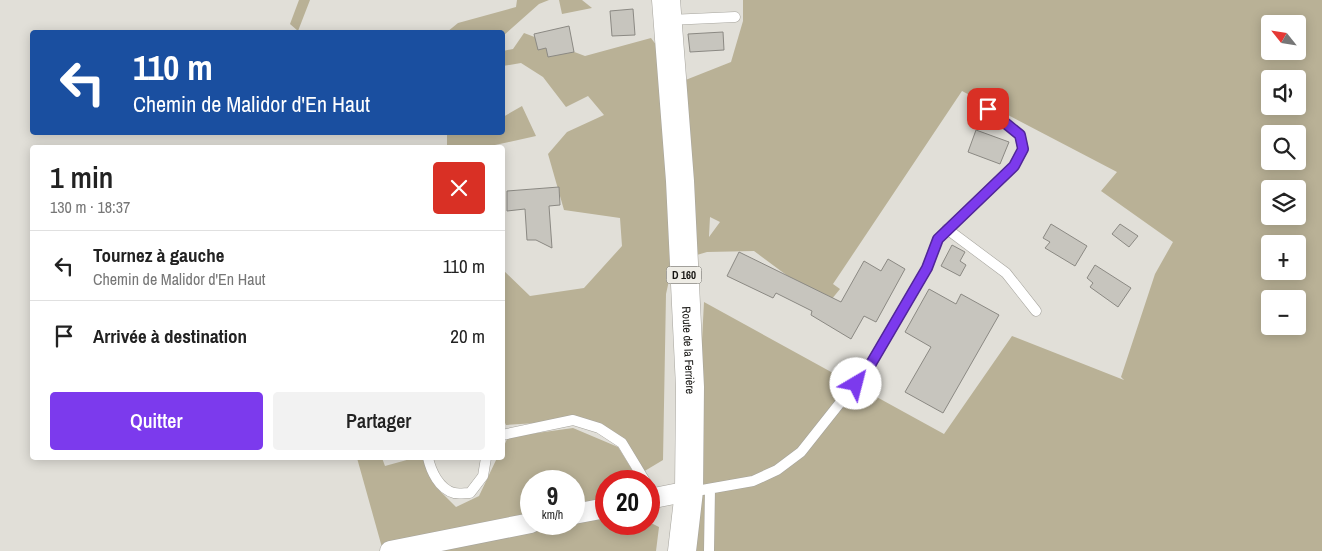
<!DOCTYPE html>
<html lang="fr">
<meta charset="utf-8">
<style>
body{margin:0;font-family:"Archivo Narrow",sans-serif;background:#f2f2f2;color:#222;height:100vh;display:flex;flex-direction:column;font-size:19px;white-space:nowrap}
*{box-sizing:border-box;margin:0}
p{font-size:16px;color:#767676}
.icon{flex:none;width:28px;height:28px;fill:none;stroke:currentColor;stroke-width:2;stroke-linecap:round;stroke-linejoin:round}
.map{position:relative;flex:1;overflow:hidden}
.details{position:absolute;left:30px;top:145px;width:475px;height:315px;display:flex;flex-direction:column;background:#fff;border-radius:5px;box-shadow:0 2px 12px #0003}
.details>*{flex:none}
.banner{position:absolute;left:30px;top:30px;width:475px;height:105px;border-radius:5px;box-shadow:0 2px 12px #0003;background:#1a4fa0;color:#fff;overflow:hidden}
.needle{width:32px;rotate:300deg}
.buttons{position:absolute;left:1261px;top:15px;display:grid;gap:10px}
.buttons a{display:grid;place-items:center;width:45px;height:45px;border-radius:5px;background:#fff;box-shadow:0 2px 12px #0003;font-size:25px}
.speed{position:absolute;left:520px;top:470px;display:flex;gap:10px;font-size:25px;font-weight:700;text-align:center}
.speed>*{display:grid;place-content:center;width:65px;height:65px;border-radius:50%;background:#fff;box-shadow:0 2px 12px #0003;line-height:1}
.speed small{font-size:12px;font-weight:400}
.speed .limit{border:8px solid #d22;background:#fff;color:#111}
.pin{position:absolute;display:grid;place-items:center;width:42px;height:42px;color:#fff;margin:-21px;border-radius:10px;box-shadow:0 2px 8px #0006}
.me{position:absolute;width:55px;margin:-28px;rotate:37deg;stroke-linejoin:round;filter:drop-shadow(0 0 4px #0008)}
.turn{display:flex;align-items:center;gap:18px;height:105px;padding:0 20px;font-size:22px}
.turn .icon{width:65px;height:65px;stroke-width:2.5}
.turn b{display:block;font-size:35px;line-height:42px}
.round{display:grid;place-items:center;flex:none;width:52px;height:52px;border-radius:5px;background:#f2f2f2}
.summary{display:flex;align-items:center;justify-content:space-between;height:85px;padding:0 20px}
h1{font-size:30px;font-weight:600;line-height:38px}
.action{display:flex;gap:10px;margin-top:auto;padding:10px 20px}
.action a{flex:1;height:58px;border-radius:5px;background:#7c3aed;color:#fff;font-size:20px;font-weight:600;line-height:58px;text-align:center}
.action a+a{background:#f2f2f2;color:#222}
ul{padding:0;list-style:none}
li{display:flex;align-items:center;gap:15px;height:70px;padding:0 20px;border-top:1px solid #e0e0e0}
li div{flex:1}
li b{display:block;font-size:19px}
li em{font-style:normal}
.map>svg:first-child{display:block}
</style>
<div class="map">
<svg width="1322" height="551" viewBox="0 0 1322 551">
<rect width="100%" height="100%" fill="#e1dfd8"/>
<!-- green -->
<path fill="#b9b196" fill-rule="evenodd" d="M299,0H310L298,31L290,24Z
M517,0H549L539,4L503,36L502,32H447L458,23L516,7Z
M559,0H582L592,8L562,14Z
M743,0H1322V551H691L704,302L944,434L1012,336L1124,380L1121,377L1155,274L1173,242L1101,191L1117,172L962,91L833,284L840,289L827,305L754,251L707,252L673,262L666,294L663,460L643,472L622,438L571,416L537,423L506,425L502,417V269L530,296L584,288L622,246L620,218L564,210L548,154L567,132L604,115L588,96L566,107L543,77L521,63L503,66V51L513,49L524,33L585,56L651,38L683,81L731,62L743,21ZM1270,24H1298V51H1270ZM1270,79H1298V106H1270ZM1270,134H1298V161H1270ZM1270,189H1298V216H1270ZM710,217L720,222L709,237V236ZM1270,244H1298V271H1270ZM1270,299H1298V326H1270Z
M522,106L536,136L495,145V147H447V133L502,132L503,117Z
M573,428L618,447L636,476L632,481H606V524H649V522L659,527L656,551H383L357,458H382L385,466L414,458H425L436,487L456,507L479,496L497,458H502L503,448L508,437ZM531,481H574V524H531Z"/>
<!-- building -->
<path fill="#c7c5be" stroke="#8b8983" d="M633,9L635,35L612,36L610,11Z
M569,26L574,52L548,57L546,48L538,50L534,34Z
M723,32L724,50L690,52L688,34Z
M976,130L1009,142L1000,164L968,152Z
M559,187L560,205L549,206L552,248L536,240H527L525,209L507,211V191Z
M1051,224L1087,246L1075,266L1045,248L1050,242L1043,238Z
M1120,224L1138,236L1129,247L1112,234Z
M952,245L965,252L960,261L966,265L960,276L941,266Z
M739,252L841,302L864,261L881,271L888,259L905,269L876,322L864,316L851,339L811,315L812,311L776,293L773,298L727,276Z
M1095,265L1131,288L1118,307L1090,287L1093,283L1087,278Z
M929,289L956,304L961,294L999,315L943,413L905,392L931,347L905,332Z"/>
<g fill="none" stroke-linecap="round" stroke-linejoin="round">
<defs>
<path id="lane" d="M669,20L735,17
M947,229L1006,273L1036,311
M502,435L573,420L599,428L622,443L645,481
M428,458C431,471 439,489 454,493C459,494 465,493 470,493L483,476L486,458
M690,491L702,490L753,481L777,470L801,452L847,394L865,374L927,268L938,239L1014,166L1023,149L1020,135L988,109
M709,551L710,489"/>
<path id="street" d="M649,499L689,491
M574,514L606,508
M390,551L531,523"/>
<g id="primary">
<path id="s1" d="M666,0L680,181L690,387L689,491L682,551"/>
</g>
</defs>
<!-- lane casing -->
<use href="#lane" stroke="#a6a49d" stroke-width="11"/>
<!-- street casing -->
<use href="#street" stroke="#a6a49d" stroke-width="21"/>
<!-- primary casing -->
<use href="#primary" stroke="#a6a49d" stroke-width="29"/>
<!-- lane -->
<use href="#lane" stroke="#fff" stroke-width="10"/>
<!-- street -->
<use href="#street" stroke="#fff" stroke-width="20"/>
<!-- primary -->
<use href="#primary" stroke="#fff" stroke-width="28"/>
</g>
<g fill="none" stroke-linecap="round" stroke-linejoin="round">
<defs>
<path id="route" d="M856,384L865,374L927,268L938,239L1014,166L1023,149L1020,135L988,109"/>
</defs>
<!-- route casing -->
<use href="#route" stroke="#51269a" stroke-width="12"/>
<!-- route -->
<use href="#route" stroke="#7c3aed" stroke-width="9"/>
</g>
<g text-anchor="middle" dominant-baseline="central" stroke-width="4" stroke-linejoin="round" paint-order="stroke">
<!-- shield labels -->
<rect fill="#eeece5" stroke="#565551" stroke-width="1" x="666.5" y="266.5" width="35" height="17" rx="4"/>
<g font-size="11" font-weight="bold" fill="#151411">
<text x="684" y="275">D 160</text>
</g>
<!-- street labels -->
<g font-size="12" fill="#151411" stroke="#eeece5">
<text stroke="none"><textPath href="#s1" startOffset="351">Route de la Ferrière</textPath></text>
</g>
</g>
</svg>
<div class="buttons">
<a><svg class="needle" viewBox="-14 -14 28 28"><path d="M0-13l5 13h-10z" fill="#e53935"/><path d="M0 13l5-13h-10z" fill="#767676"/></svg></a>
<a><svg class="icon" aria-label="sound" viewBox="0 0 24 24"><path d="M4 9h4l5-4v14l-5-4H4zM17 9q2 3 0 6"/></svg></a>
<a><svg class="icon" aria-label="search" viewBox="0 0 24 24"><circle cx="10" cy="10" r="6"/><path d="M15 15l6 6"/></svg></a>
<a><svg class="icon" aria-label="layers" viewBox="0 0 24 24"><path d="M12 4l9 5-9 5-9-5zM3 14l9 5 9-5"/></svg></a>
<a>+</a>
<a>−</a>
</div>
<div class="speed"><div>9<small>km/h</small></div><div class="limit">20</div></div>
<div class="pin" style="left:988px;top:109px;background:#d93025"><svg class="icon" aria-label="arrive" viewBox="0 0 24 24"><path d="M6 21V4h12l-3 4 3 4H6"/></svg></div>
<svg class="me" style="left:856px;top:384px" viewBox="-20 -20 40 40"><circle r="19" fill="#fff"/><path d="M0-13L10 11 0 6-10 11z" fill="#7c3aed"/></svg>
<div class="banner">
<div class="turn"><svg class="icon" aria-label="left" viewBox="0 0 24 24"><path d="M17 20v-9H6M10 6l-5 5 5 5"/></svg><div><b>110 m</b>Chemin de Malidor d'En Haut</div></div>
</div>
<section class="details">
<div class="summary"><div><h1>1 min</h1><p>130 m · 18:37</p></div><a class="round" style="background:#d93025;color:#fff"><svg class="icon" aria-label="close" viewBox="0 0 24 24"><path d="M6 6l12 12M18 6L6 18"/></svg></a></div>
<ul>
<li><svg class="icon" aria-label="left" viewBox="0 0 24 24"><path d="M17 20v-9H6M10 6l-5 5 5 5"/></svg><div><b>Tournez à gauche</b><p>Chemin de Malidor d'En Haut</p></div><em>110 m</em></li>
<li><svg class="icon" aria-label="arrive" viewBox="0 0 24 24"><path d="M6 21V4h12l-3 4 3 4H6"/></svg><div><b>Arrivée à destination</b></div><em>20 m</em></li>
</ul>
<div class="action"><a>Quitter</a><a>Partager</a></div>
</section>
</div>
